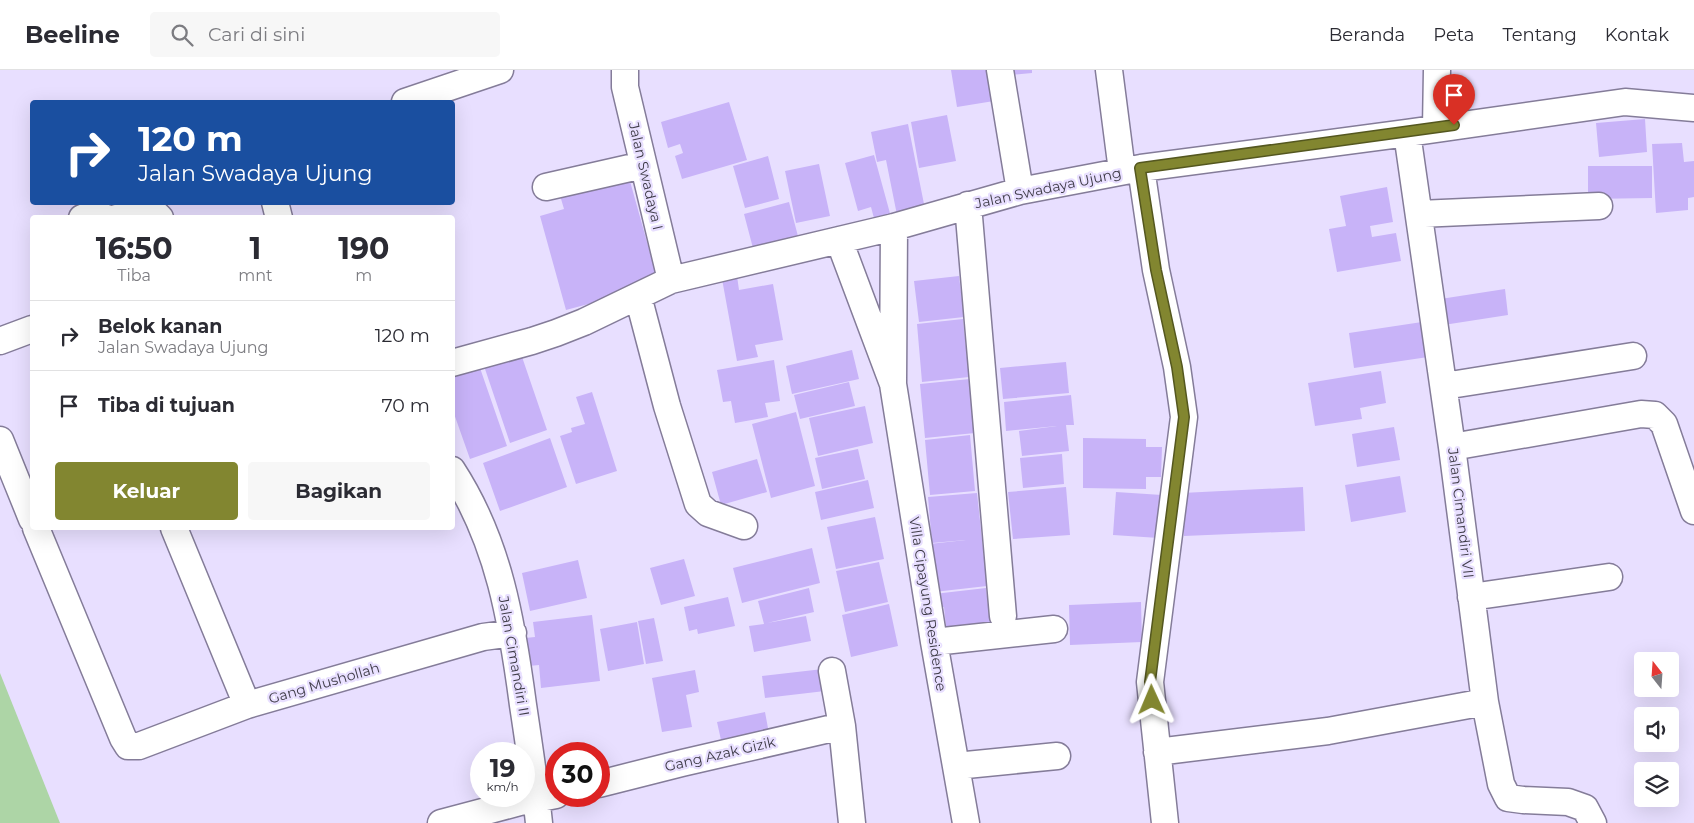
<!DOCTYPE html>
<html lang="id">
<style>
body{margin:0;font-family:Montserrat,sans-serif;background:#f7f7f7;color:#2b2b33;height:100vh;display:flex;flex-direction:column;font-size:19px;white-space:nowrap}
*{box-sizing:border-box;margin:0}
p{font-size:16px;color:#7c7c81}
.icon{flex:none;width:28px;height:28px;fill:none;stroke:currentColor;stroke-width:2;stroke-linecap:round;stroke-linejoin:round}
.map{position:relative;flex:1;overflow:hidden}
.panel{position:absolute;left:30px;top:145px;width:425px;height:315px;display:flex;flex-direction:column;background:#fff;border-radius:5px;box-shadow:0 5px 20px #0002}
.panel>*{flex:none}
.hud{position:absolute;left:30px;top:30px;width:425px;height:105px;border-radius:5px;box-shadow:0 5px 20px #0002;background:#1a4fa0;color:#fff;overflow:hidden}
.needle{width:32px;rotate:343deg}
.controls{position:absolute;left:1634px;top:582px;display:grid;gap:10px}
.controls a{display:grid;place-items:center;width:45px;height:45px;border-radius:5px;background:#fff;box-shadow:0 5px 20px #0002;font-size:25px}
.speed{position:absolute;left:470px;top:672px;display:flex;gap:10px;font-size:25px;font-weight:700;text-align:center}
.speed>*{display:grid;place-content:center;width:65px;height:65px;border-radius:50%;background:#fff;box-shadow:0 5px 20px #0002;line-height:1}
.speed small{font-size:12px;font-weight:400}
.speed .limit{border:8px solid #d22;background:#fff;color:#111}
.pin{position:absolute;display:grid;place-items:center;width:42px;height:42px;color:#fff;margin:-51px -21px;border-radius:50% 50% 50% 0;rotate:-45deg;box-shadow:0 0 5px #0007}
.pin .icon{rotate:45deg}
.me{position:absolute;width:55px;margin:-28px;rotate:359deg;stroke-linejoin:round;filter:drop-shadow(0 0 4px #0008)}
.turn{display:flex;align-items:center;gap:18px;height:105px;padding:0 25px;font-size:22px}
.turn .icon{width:65px;height:65px;stroke-width:2.5}
.turn b{display:block;font-size:35px;line-height:42px}
.eta{display:flex;justify-content:space-evenly;align-items:center;height:85px;text-align:center}
.eta b{font-size:30px;font-weight:700;line-height:35px}
.cta{display:flex;gap:10px;margin-top:auto;padding:10px 25px}
.cta a{flex:1;height:58px;border-radius:5px;background:#828630;color:#fff;font-size:20px;font-weight:700;line-height:58px;text-align:center}
.cta a+a{background:#f7f7f7;color:#2b2b33}
ul{padding:0;list-style:none}
li{display:flex;align-items:center;gap:15px;height:70px;padding:0 25px;border-top:1px solid #e1e1e2}
li div{flex:1}
li b{display:block;font-size:19px}
li em{font-style:normal}
header{display:flex;align-items:center;gap:30px;box-sizing:border-box;height:70px;padding:0 25px;background:#fff;border-bottom:1px solid #e1e1e2}
header strong{font-size:24px}
nav{display:flex;gap:28px;margin-inline-start:auto;font-size:18px}
.search{width:350px;height:45px;background:#f7f7f7;display:flex;align-items:center;gap:12px;box-sizing:border-box;padding:0 18px;border-radius:5px;color:#7c7c81;font-size:19px}
.map>svg:first-child{display:block}
</style>
<header>
<strong>Beeline</strong>
<div class="search"><svg class="icon" aria-label="search" viewBox="0 0 24 24"><circle cx="10" cy="10" r="6"/><path d="M15 15l6 6"/></svg>Cari di sini</div>
<nav><a>Beranda</a><a>Peta</a><a>Tentang</a><a>Kontak</a></nav>
</header>
<div class="map">
<svg width="1694" height="753" viewBox="0 0 1694 753">
<rect width="100%" height="100%" fill="#e8dfff"/>
<!-- green -->
<path fill="#add5a6" d="M0,603L60,753H0Z"/>
<!-- building -->
<path fill="#c8b3f8" d="M951,0H995L1000,30L957,37Z
M1009,0H1032V3L1009,5Z
M729,32L747,90L682,109L675,86L683,83L680,74L668,78L661,52Z
M947,45L956,91L919,98L911,52Z
M1645,49L1647,82L1599,87L1596,53Z
M908,54L925,139L897,145L886,90L877,92L871,62Z
M1682,73L1684,92L1694,91V127L1688,128V140L1656,143L1652,74Z
M874,85L891,147L875,152L871,137L858,141L845,93Z
M768,86L779,129L745,138L733,96Z
M819,94L830,146L796,153L785,101Z
M1588,96H1652V128L1588,129Z
M628,104L659,215L566,240L540,146L564,139L559,122Z
M1387,117L1393,152L1370,156L1372,167L1396,163L1401,191L1337,202L1329,159L1346,156L1340,126Z
M789,132L799,170L754,182L744,144Z
M737,206L739,220L773,214L783,270L755,275L758,287L737,291L722,209Z
M959,206L964,247L919,252L914,211Z
M1505,219L1508,245L1437,256L1434,230Z
M963,249L969,307L922,312L917,254Z
M1422,252L1428,287L1354,298L1349,263Z
M852,280L859,309L792,324L786,296Z
M520,281L547,360L510,373L483,293Z
M774,290L780,331L765,333L768,347L735,353L731,331L723,332L717,300Z
M1066,292L1069,323L1003,329L1000,298Z
M480,298L507,376L470,389L452,338V308Z
M1381,301L1386,333L1360,338L1362,349L1315,356L1308,313Z
M970,309L975,363L925,368L920,314Z
M849,312L855,336L800,349L794,325Z
M592,322L617,401L576,414L560,366L572,362L571,358L585,354L576,327Z
M1071,325L1074,355H1066L1069,381L1022,386L1019,361L1057,356L1006,361L1004,332Z
M865,336L873,373L818,386L809,348Z
M796,342L815,416L771,428L752,354Z
M1394,357L1400,390L1357,397L1352,364Z
M970,365L975,421L930,425L925,370Z
M550,368L567,417L500,441L483,393Z
M1083,368L1146,369V377H1162L1161,407H1146V419L1083,418Z
M858,379L865,409L822,419L815,388Z
M1062,384L1064,414L1023,418L1020,388Z
M757,389L767,422L721,435L712,402Z
M1400,406L1406,442L1351,452L1345,415Z
M868,410L874,438L821,450L815,422Z
M1066,417L1070,465L1013,469L1008,422Z
M1303,417L1305,461L1184,466L1182,423Z
M1116,422L1162,425L1159,468L1113,465Z
M977,423L987,516L934,522L929,474L966,470L932,473L928,427Z
M875,447L884,489L836,499L827,457Z
M812,478L820,513L742,533L733,498Z
M684,489L695,526L661,535L650,498Z
M578,490L587,528L530,541L522,503Z
M879,492L888,532L845,542L836,501Z
M809,518L814,542L767,553L806,546L811,571L754,582L749,556L764,554L758,531Z
M986,518L990,552L946,557L944,537L936,538L934,524Z
M728,527L735,556L698,564L697,559L689,561L684,537Z
M1141,532L1142,572L1070,575L1069,535Z
M889,534L898,576L851,587L842,545Z
M592,545L600,611L541,618L539,595L529,596L525,568L535,567L533,552Z
M654,548L663,591L646,594L638,551Z
M637,552L644,594L608,601L600,559Z
M823,599L825,621L765,628L762,606Z
M695,600L699,622L686,625L692,657L662,662L652,608Z
M765,642L770,669L723,679L717,652Z"/>
<g fill="none" stroke-linecap="round" stroke-linejoin="round">
<defs>
<path id="minor" d="M625,0V17L671,210
M1000,0L1020,121
M1109,0L1122,101
M405,32L500,0
M1436,58L1437,0
M1407,63L1452,377L1485,632L1501,714L1508,728L1523,730L1568,732L1585,738L1593,753
M1141,98L1156,200L1177,297L1184,347L1150,612L1165,753
M546,117L643,95
M275,132L279,148
M968,135L1003,546
M1419,144L1599,136
M82,148L92,144L107,148
M116,148L153,141L160,148
M839,170L893,314L894,157
M638,226L667,336L698,434L708,443L744,456
M0,271L32,259
M452,293L532,271L556,263L584,252L671,210L894,157L1020,121L1141,98L1407,63L1625,32L1694,38
M893,314L934,572L966,753
M1444,316L1633,286
M0,370L32,449
M1452,377L1641,344L1655,345L1664,354L1694,441
M452,400C499,472 512,552 523,635C529,675 535,714 539,753
M36,458L123,668L128,676H139L247,635L483,567L513,563
M174,458L247,635
M1471,527L1609,507
M934,572L1054,559
M832,601L842,656L852,753
M1157,682L1328,661L1485,632
M956,696L1057,686
M599,714L682,693L842,656
M441,753L520,732L556,725"/>
</defs>
<!-- minor casing -->
<use href="#minor" stroke="#847c99" stroke-width="29"/>
<!-- minor -->
<use href="#minor" stroke="#fff" stroke-width="26"/>
</g>
<g fill="none" stroke-linecap="round" stroke-linejoin="round">
<defs>
<path id="route" d="M1152,630L1150,612L1184,347L1177,297L1156,200L1140,98L1454,55"/>
</defs>
<!-- route casing -->
<use href="#route" stroke="#54571f" stroke-width="12"/>
<!-- route -->
<use href="#route" stroke="#828630" stroke-width="9"/>
</g>
<g text-anchor="middle" dominant-baseline="central" stroke-width="4.5" stroke-linejoin="round" paint-order="stroke">
<!-- street labels -->
<g font-size="14" fill="#3e3b47" stroke="#e8dfff">
<text transform="translate(646 106) rotate(77)">Jalan Swadaya I</text>
<text transform="translate(1048 118) rotate(-12)">Jalan Swadaya Ujung</text>
<text transform="translate(1461 443) rotate(83)">Jalan Cimandiri VII</text>
<text transform="translate(928 534) rotate(81)">Villa Cipayung Residence</text>
<text transform="translate(514 586) rotate(80)">Jalan Cimandiri II</text>
<text transform="translate(324 613) rotate(-16)">Gang Mushollah</text>
<text transform="translate(720 684) rotate(-13)">Gang Azak Gizik</text>
</g>
</g>
</svg>
<div class="controls">
<a><svg class="needle" viewBox="-14 -14 28 28"><path d="M0-13l5 13h-10z" fill="#e53935"/><path d="M0 13l5-13h-10z" fill="#7c7c81"/></svg></a>
<a><svg class="icon" aria-label="sound" viewBox="0 0 24 24"><path d="M4 9h4l5-4v14l-5-4H4zM17 9q2 3 0 6"/></svg></a>
<a><svg class="icon" aria-label="layers" viewBox="0 0 24 24"><path d="M12 4l9 5-9 5-9-5zM3 14l9 5 9-5"/></svg></a>
</div>
<div class="speed"><div>19<small>km/h</small></div><div class="limit">30</div></div>
<div class="pin" style="left:1454px;top:55px;background:#d93025"><svg class="icon" aria-label="arrive" viewBox="0 0 24 24"><path d="M6 21V4h12l-3 4 3 4H6"/></svg></div>
<svg class="me" style="left:1152px;top:630px" viewBox="-20 -20 40 40"><path d="M0-17L14 15 0 8-14 15z" fill="#828630" stroke="#fff" stroke-width="4"/></svg>
<div class="hud">
<div class="turn"><svg class="icon" aria-label="right" viewBox="0 0 24 24"><path d="M7 20v-9h11M14 6l5 5-5 5"/></svg><div><b>120 m</b>Jalan Swadaya Ujung</div></div>
</div>
<section class="panel">
<div class="eta">
<div><b>16:50</b><p>Tiba</p></div>
<div><b>1</b><p>mnt</p></div>
<div><b>190</b><p>m</p></div>
</div>
<ul>
<li><svg class="icon" aria-label="right" viewBox="0 0 24 24"><path d="M7 20v-9h11M14 6l5 5-5 5"/></svg><div><b>Belok kanan</b><p>Jalan Swadaya Ujung</p></div><em>120 m</em></li>
<li><svg class="icon" aria-label="arrive" viewBox="0 0 24 24"><path d="M6 21V4h12l-3 4 3 4H6"/></svg><div><b>Tiba di tujuan</b></div><em>70 m</em></li>
</ul>
<div class="cta"><a>Keluar</a><a>Bagikan</a></div>
</section>
</div>
